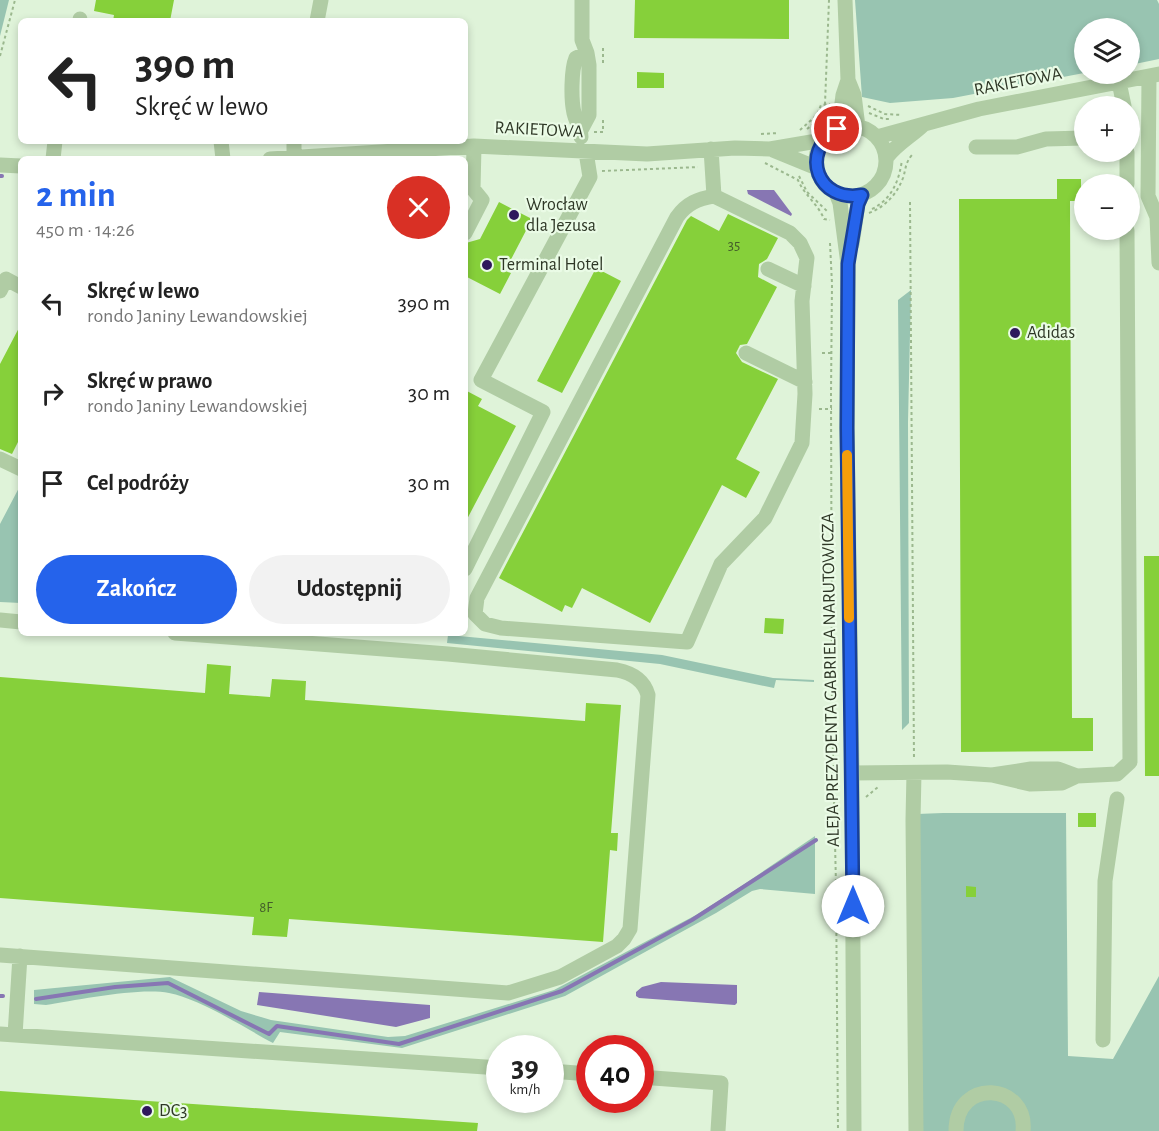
<!DOCTYPE html>
<html lang="pl">
<meta charset="utf-8">
<style>
body{margin:0;font-family:"Alegreya Sans",sans-serif;background:#f2f2f2;color:#222;height:100vh;display:flex;flex-direction:column;font-size:22px;white-space:nowrap}
*{box-sizing:border-box;margin:0}
p{font-size:20px;color:#767676}
.icon{flex:none;width:33px;height:33px;fill:none;stroke:currentColor;stroke-width:2;stroke-linecap:round;stroke-linejoin:round}
.map{position:relative;flex:1;overflow:hidden}
.drawer{position:absolute;left:18px;top:156px;width:450px;height:480px;display:flex;flex-direction:column;background:#fff;border-radius:9px;box-shadow:0 3px 9px #0003}
.drawer>*{flex:none}
.guide{position:absolute;left:18px;top:18px;width:450px;height:126px;border-radius:9px;box-shadow:0 3px 9px #0003;background:#fff;color:#222;overflow:hidden}
.fabs{position:absolute;left:1074px;top:18px;display:grid;gap:12px}
.fabs a{display:grid;place-items:center;width:66px;height:66px;border-radius:50%;background:#fff;box-shadow:0 3px 9px #0003;font-size:30px}
.speed{position:absolute;left:486px;top:1035px;display:flex;gap:12px;font-size:30px;font-weight:700;text-align:center}
.speed>*{display:grid;place-content:center;width:78px;height:78px;border-radius:50%;background:#fff;box-shadow:0 3px 9px #0003;line-height:1}
.speed small{font-size:15px;font-weight:400}
.speed .limit{border:9px solid #d22;background:#fff;color:#111}
.pin{position:absolute;display:grid;place-items:center;width:51px;height:51px;color:#fff;margin:-26px;border:3px solid #fff;border-radius:50%;box-shadow:0 2px 6px #0007}
.me{position:absolute;width:66px;margin:-33px;rotate:0deg;stroke-linejoin:round;filter:drop-shadow(0 0 4px #0008)}
.turn{display:flex;align-items:center;gap:21px;height:126px;padding:0 18px;font-size:27px}
.turn .icon{width:78px;height:78px;stroke-width:2.5}
.turn b{display:block;font-size:42px;line-height:51px}
.round{display:grid;place-items:center;flex:none;width:63px;height:63px;border-radius:32px;background:#f2f2f2}
.headline{display:flex;align-items:center;justify-content:space-between;height:102px;padding:0 18px}
h1{font-size:36px;font-weight:700;line-height:45px;color:#2563eb}
.button{display:flex;gap:12px;margin-top:auto;padding:12px 18px}
.button a{flex:1;height:69px;border-radius:36px;background:#2563eb;color:#fff;font-size:24px;font-weight:700;line-height:69px;text-align:center}
.button a+a{background:#f2f2f2;color:#222}
ul{padding:0;list-style:none}
li{display:flex;align-items:center;gap:18px;height:90px;padding:0 18px}
li div{flex:1}
li b{display:block;font-size:22px}
li em{font-style:normal}
.map>svg:first-child{display:block}
</style>
<div class="map">
<svg width="1159" height="1131" viewBox="0 0 1159 1131">
<rect width="100%" height="100%" fill="#dff3d9"/>
<!-- green -->
<path fill="#98c4b1" d="M0,0H9L0,36Z
M855,0H1157L1159,4V59L1130,65V28H1084V73L953,98L890,103L862,97Z
M911,290L908,422L909,723L902,730L898,300Z
M21,484V603L0,602V524Z
M448,635L662,655L773,678L814,680V682L776,680L774,688L660,664L447,643Z
M943,813H1066L1068,1056L1113,1059L1159,976V1131H919L917,814Z
M815,836V894L760,889L752,891L716,913L565,996L402,1048L280,1032L273,1043C245,1028 200,999 169,993C140,987 77,1000 46,1005L34,1004V990L170,977L241,1011L271,1020L388,1037L405,1036L554,990L696,915L734,891Z"/>
<!-- water -->
<path fill="#8776b3" d="M747,190H774L792,214L791,216L748,194Z
M661,982L737,985V1003L735,1005L639,998L636,996V992L642,987Z
M259,992L430,1005V1018L396,1027L257,1005Z"/>
<g fill="none" stroke-linecap="round" stroke-linejoin="round">
<!-- stream -->
<path stroke="#8776b3" stroke-width="4" d="M0,176H2
M0,996H3
M36,999L115,987L168,983L269,1034L277,1026L399,1044L562,991L692,920L816,840"/>
</g>
<!-- building -->
<path fill="#86d03a" d="M96,0H174L170,21H113L114,15L94,11Z
M635,0H789V39L634,38Z
M637,72L664,73V88H637Z
M1057,179H1081V201H1070L1072,718H1093V751L961,752L959,199H1057Z
M499,202L532,219L505,271L511,273L500,294L465,276L466,243L480,239Z
M728,214L778,238L767,259L759,264L758,277L777,287L747,344L740,345L736,353L742,362L778,379L736,459L760,472L746,498L722,485L650,623L582,588L572,608L565,605L562,612L499,578L687,220L691,216L719,231Z
M596,268L621,281L562,393L537,381Z
M21,324V436L12,454L0,449V364Z
M465,390L482,399L478,406L516,426L465,523Z
M1144,556H1159V776H1145Z
M765,618L784,619L783,634L764,633Z
M207,664L231,666L229,694L270,697L272,679L306,681L305,700L585,721L586,703L621,705L611,833H618L617,851L610,850L603,942L289,919L287,937L252,935L254,917L0,898V677L205,693Z
M1078,813H1096V827H1078Z
M966,886L976,887V897H966Z
M0,1091L478,1123L477,1131H0Z"/>
<g fill="none" stroke-linecap="round" stroke-linejoin="round">
<!-- path -->
<path stroke="#9bb88e" stroke-width="2" stroke-dasharray="3 3" stroke-linecap="butt" d="M0,56L15,0
M603,63V48
M868,106L885,114L902,115
M869,113L884,119H889
M821,116L825,104L829,0
M807,129L828,112
M800,130L817,115L821,105L830,104
M594,132H603V117
M761,134L779,133
M765,163L798,180C804,195 818,204 824,219L830,220
M602,171L698,167
M799,176L807,192L827,211
M910,202L914,760
M872,209C892,199 899,181 902,160
M869,213C885,207 897,194 903,178C906,169 905,163 912,155
M830,243L832,284L831,394L832,712L836,885L838,1131
M822,353H833
M819,409H832
M866,797L878,787"/>
<!-- minor -->
<path stroke="#b0cca4" stroke-width="15" d="M845,0L848,80L854,95L858,127
M80,21V19
M317,21L321,0
M1149,76L1148,196L1157,217L1159,263
M1119,82L1124,106
M816 161a35 35 0 1 1 70 0a35 35 0 1 1-70 0Z
M839,128L843,95L848,80
M581,130L589,115V65L587,53L582,40V0
M581,137C581,128 576,122 574,113C571,100 571,70 576,58L587,53
M877,137L979,109L1159,74
M221,141L223,159
M976,147H1017L1046,139L1084,138
M711,149L714,196L790,233L800,243L807,258L802,301L805,394L802,443L765,518L721,564L687,642L501,628L485,624L475,614L477,598L677,217C687,203 698,199 714,196
M773,150L817,168
M294,157V141
M887,157C897,144 910,137 922,126
M53,159L55,141
M270,159L474,146L647,154L735,148L770,149L823,140
M0,165L21,166
M1127,184V152
M836,193L840,203L848,264L847,427L852,773L854,1131
M465,233L482,200L473,189L474,146
M852,244L858,204L862,195
M768,269L804,286
M0,291L6,279L21,287
M746,353L805,382
M0,459L21,469
M465,569L543,412L481,380L590,177L586,152
M0,620L21,622
M852,773L947,772L992,775L1031,769H1058L1077,776
M914,773L913,820L916,1131
M992,775L1030,784L1062,783L1077,776L1117,774L1130,762L1127,230
M0,955L508,993L560,977L617,946L624,939L630,929L648,695C644,680 632,673 617,670L448,654L175,633
M0,1034L500,1068
M15,1035L20,956
M1103,1040L1105,881L1117,799
M550,1071L590,1074
M640,1077L721,1083L718,1131
M956,1131C956,1077 1028,1083 1023,1131"/>
</g>
<g fill="none" stroke-linecap="round" stroke-linejoin="round">
<defs>
<path id="route" d="M837,129C799,153 818,203 862,195L858,204L848,264L847,428L853,906"/>
</defs>
<!-- route casing -->
<use href="#route" stroke="#184099" stroke-width="15"/>
<!-- route -->
<use href="#route" stroke="#2563eb" stroke-width="10"/>
<!-- slow -->
<path stroke="#f59e0b" stroke-width="10" d="M847,455L849,618"/>
</g>
<!-- markers -->
<g fill="#2e185c" stroke="#eafbe6" stroke-width="2">
<circle cx="514" cy="215" r="6"/>
<circle cx="487" cy="265" r="6"/>
<circle cx="1015" cy="333" r="6"/>
<circle cx="147" cy="1111" r="6"/>
</g>
<g text-anchor="middle" dominant-baseline="central" stroke-width="4.5" stroke-linejoin="round" paint-order="stroke">
<!-- number labels -->
<g font-size="15" fill="#445d2b">
<text x="734" y="245">35</text>
<text x="266" y="907">8F</text>
</g>
<!-- street labels -->
<g font-size="18" fill="#2e3726" stroke="#eafbe6">
<text transform="translate(1018 82) rotate(-11)">RAKIETOWA</text>
<text transform="translate(539 130) rotate(3)">RAKIETOWA</text>
<text transform="translate(831 680) rotate(-91)">ALEJA PREZYDENTA GABRIELA NARUTOWICZA</text>
</g>
<!-- poi labels -->
<g font-size="18" fill="#2e3726" stroke="#eafbe6" text-anchor="start">
<text x="526" y="205">Wrocław<tspan x="526" dy="21">dla Jezusa</tspan></text>
<text x="499" y="265">Terminal Hotel</text>
<text x="1027" y="333">Adidas</text>
<text x="159" y="1111">DC3</text>
</g>
</g>
</svg>
<div class="fabs">
<a><svg class="icon" aria-label="layers" viewBox="0 0 24 24"><path d="M12 4l9 5-9 5-9-5zM3 14l9 5 9-5"/></svg></a>
<a>+</a>
<a>−</a>
</div>
<div class="speed"><div>39<small>km/h</small></div><div class="limit">40</div></div>
<div class="pin" style="left:837px;top:129px;background:#d93025"><svg class="icon" aria-label="arrive" viewBox="0 0 24 24"><path d="M6 21V4h12l-3 4 3 4H6"/></svg></div>
<svg class="me" style="left:853px;top:906px" viewBox="-20 -20 40 40"><circle r="19" fill="#fff"/><path d="M0-13L10 11 0 6-10 11z" fill="#2563eb"/></svg>
<div class="guide">
<div class="turn"><svg class="icon" aria-label="left" viewBox="0 0 24 24"><path d="M17 20v-9H6M10 6l-5 5 5 5"/></svg><div><b>390 m</b>Skręć w lewo</div></div>
</div>
<section class="drawer">
<div class="headline"><div><h1>2 min</h1><p>450 m · 14:26</p></div><a class="round" style="background:#d93025;color:#fff"><svg class="icon" aria-label="close" viewBox="0 0 24 24"><path d="M6 6l12 12M18 6L6 18"/></svg></a></div>
<ul>
<li><svg class="icon" aria-label="left" viewBox="0 0 24 24"><path d="M17 20v-9H6M10 6l-5 5 5 5"/></svg><div><b>Skręć w lewo</b><p>rondo Janiny Lewandowskiej</p></div><em>390 m</em></li>
<li><svg class="icon" aria-label="right" viewBox="0 0 24 24"><path d="M7 20v-9h11M14 6l5 5-5 5"/></svg><div><b>Skręć w prawo</b><p>rondo Janiny Lewandowskiej</p></div><em>30 m</em></li>
<li><svg class="icon" aria-label="arrive" viewBox="0 0 24 24"><path d="M6 21V4h12l-3 4 3 4H6"/></svg><div><b>Cel podróży</b></div><em>30 m</em></li>
</ul>
<div class="button"><a>Zakończ</a><a>Udostępnij</a></div>
</section>
</div>
